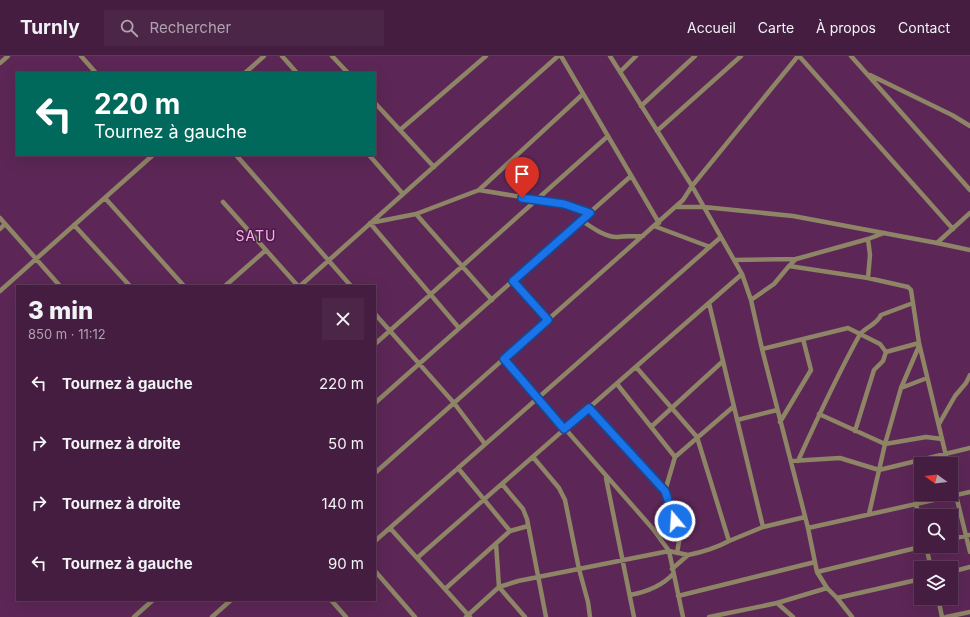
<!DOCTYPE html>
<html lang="fr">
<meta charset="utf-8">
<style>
body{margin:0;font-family:Inter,sans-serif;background:#4c2647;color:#f1f3f6;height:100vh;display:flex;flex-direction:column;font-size:15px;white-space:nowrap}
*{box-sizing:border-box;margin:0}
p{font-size:13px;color:#b0a2b1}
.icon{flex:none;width:22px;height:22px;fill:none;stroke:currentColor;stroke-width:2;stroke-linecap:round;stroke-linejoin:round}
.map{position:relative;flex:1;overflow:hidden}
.side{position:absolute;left:16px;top:229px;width:360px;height:316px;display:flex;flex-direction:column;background:#451d40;border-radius:0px;box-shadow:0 4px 16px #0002,0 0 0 1px #5d3b59}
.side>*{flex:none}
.hud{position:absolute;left:16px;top:16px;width:360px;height:84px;border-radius:0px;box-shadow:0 4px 16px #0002,0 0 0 1px #5d3b59;background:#00695c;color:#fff;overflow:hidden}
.needle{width:26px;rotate:285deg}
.buttons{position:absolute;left:914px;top:401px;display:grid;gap:8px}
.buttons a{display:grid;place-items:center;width:44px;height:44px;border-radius:0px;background:#451d40;box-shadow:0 4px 16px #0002,0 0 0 1px #5d3b59;font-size:20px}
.pin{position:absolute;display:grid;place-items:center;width:34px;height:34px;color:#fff;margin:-41px -17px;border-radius:50% 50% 50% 0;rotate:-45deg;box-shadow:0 0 4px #0007}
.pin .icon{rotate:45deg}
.me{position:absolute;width:44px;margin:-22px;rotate:342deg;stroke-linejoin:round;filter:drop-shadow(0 0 3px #0008)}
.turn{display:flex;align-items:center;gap:14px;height:84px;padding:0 12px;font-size:18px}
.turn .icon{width:52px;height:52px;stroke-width:2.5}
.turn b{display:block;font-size:28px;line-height:34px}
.round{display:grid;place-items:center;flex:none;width:42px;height:42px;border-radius:0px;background:#4c2647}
.headline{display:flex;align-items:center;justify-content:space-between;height:68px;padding:0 12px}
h1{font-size:24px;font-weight:800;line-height:30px}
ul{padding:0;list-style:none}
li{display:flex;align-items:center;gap:12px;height:60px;padding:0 12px}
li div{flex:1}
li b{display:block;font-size:15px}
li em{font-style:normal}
header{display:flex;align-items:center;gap:24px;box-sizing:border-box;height:56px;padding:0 20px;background:#451d40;border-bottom:1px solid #5d3b59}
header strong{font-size:19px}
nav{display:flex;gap:22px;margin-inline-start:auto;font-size:14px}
.search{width:280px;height:36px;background:#4c2647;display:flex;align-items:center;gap:10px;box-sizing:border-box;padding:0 14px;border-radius:0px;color:#b0a2b1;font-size:15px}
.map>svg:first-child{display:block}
</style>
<header>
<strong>Turnly</strong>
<div class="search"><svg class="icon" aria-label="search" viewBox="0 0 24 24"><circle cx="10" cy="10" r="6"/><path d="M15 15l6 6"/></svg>Rechercher</div>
<nav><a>Accueil</a><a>Carte</a><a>À propos</a><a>Contact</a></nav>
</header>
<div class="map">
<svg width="970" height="561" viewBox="0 0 970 561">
<rect width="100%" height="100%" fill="#5c2756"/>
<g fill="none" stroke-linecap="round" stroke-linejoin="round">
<!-- minor -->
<path stroke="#8e8466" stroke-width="4.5" d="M81,0L96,17
M282,0L297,17
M332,0L348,17
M561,0L659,167
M610,0L692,130L742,218L751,244L762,293L808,472L817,516L827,532L777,547L709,561
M799,0L953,173
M851,0L970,134
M0,7L8,0
M620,16L636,0
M245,17L264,0
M870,19L952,59L970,70
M375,47L434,111
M641,50L695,0
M400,74L486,0
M657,75L741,0
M236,99L351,230
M369,99L403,138
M479,134L583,38
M105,142L184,230
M223,146L298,230
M676,151H704L793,160L937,187L970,194
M416,158L492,244
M0,162L60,230
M581,164C591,171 606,182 618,181C626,180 634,180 643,180
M74,169L130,230
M654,170L710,191
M0,173L5,168
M868,183L870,199L868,222
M937,187L970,157
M734,204L796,203L868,183L884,177
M789,210L868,222L908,231L911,234L919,287L948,408
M513,225L548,264
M225,230L266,194
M300,230L558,0
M0,235L153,99
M751,244L774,228L789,210L796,203
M709,247L763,471
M375,258L454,347L485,388
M459,272L370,167L416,158L479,134L564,148L590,157
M375,288L608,80
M762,293L848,272L880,288L886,296
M886,296L919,287
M504,303L653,473L669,495L683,561
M636,311L697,381L729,485C716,492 703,496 688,499
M617,328L675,401
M901,332L919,290
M375,347L631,120
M589,352L665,435
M819,358L885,388L926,381L942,383
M737,364L777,354
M780,366L811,314L803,283
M939,368L955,340L966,327L970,319
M651,371L722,306
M855,375L874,314L883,305L886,296
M533,401L559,432L565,444L579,513L588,546L590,561
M791,405L840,402L879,414L970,392
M798,405C817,363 837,320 859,280C864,271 876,270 881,259L913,247
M458,412L510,475
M375,417L683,144L692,130L798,0
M951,419L970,496
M606,422L634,561
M502,428L523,453L527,463L546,561
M916,448L921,469
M869,458L885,388L901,332L927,322
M390,472L470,561
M808,472L970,436
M951,483L970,479
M375,485L721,181
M729,485L763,471L805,461
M496,488L499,531L525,561
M926,490L931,512
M677,497L680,480L665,435L675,401L733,351
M417,502L742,218
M375,515L415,561
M817,516L924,490
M951,516L970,511
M827,532L837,542L921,523
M445,533L510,475L528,470
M630,539C646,536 662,530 673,518
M678,540L815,506
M837,542L852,561
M938,542L942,561
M331,544L346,561
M777,547L793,561
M134,561L153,544
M212,561L231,544
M466,561L499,531L518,525L669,495L688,499L672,513
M946,561L970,556"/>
</g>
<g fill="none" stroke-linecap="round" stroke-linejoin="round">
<defs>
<path id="route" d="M522,142L564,148L590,157L513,225L548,264L504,303L564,373L589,352L665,435L675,465"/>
</defs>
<!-- route casing -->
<use href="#route" stroke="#114b97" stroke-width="10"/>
<!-- route -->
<use href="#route" stroke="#1a73e8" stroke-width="7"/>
</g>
<g text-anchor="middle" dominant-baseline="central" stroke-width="3.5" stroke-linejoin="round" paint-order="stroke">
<!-- neighbourhood labels -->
<g font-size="14" letter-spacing="1" fill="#f2b3e8" stroke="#501c4a">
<text x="256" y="179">SATU</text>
</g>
</g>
</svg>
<div class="buttons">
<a><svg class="needle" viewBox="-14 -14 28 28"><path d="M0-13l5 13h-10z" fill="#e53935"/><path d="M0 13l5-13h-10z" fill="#b0a2b1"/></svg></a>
<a><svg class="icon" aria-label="search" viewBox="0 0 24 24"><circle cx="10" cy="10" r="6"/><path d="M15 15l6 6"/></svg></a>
<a><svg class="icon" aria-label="layers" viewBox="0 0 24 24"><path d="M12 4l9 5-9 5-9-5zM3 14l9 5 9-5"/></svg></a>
</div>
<div class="pin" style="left:522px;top:142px;background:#d93025"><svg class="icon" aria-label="arrive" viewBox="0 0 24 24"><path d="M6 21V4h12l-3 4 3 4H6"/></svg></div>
<svg class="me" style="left:675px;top:465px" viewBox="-20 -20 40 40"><circle r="17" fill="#1a73e8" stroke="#fff" stroke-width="3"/><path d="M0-11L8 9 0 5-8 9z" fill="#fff"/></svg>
<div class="hud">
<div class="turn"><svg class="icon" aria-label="left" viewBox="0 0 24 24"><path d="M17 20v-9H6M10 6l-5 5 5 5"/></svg><div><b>220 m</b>Tournez à gauche</div></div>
</div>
<section class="side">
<div class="headline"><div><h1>3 min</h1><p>850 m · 11:12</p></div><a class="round"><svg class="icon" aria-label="close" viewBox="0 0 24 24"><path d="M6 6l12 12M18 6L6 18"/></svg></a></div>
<ul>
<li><svg class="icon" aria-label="left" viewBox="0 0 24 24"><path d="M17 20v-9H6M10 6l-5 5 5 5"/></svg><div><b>Tournez à gauche</b></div><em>220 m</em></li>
<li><svg class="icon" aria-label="right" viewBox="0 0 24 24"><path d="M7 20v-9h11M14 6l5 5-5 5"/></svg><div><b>Tournez à droite</b></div><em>50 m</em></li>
<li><svg class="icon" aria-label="right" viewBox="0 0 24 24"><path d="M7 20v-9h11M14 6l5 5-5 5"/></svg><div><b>Tournez à droite</b></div><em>140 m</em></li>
<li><svg class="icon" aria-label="left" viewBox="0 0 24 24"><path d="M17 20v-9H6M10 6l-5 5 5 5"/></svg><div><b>Tournez à gauche</b></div><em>90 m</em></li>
</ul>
</section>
</div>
